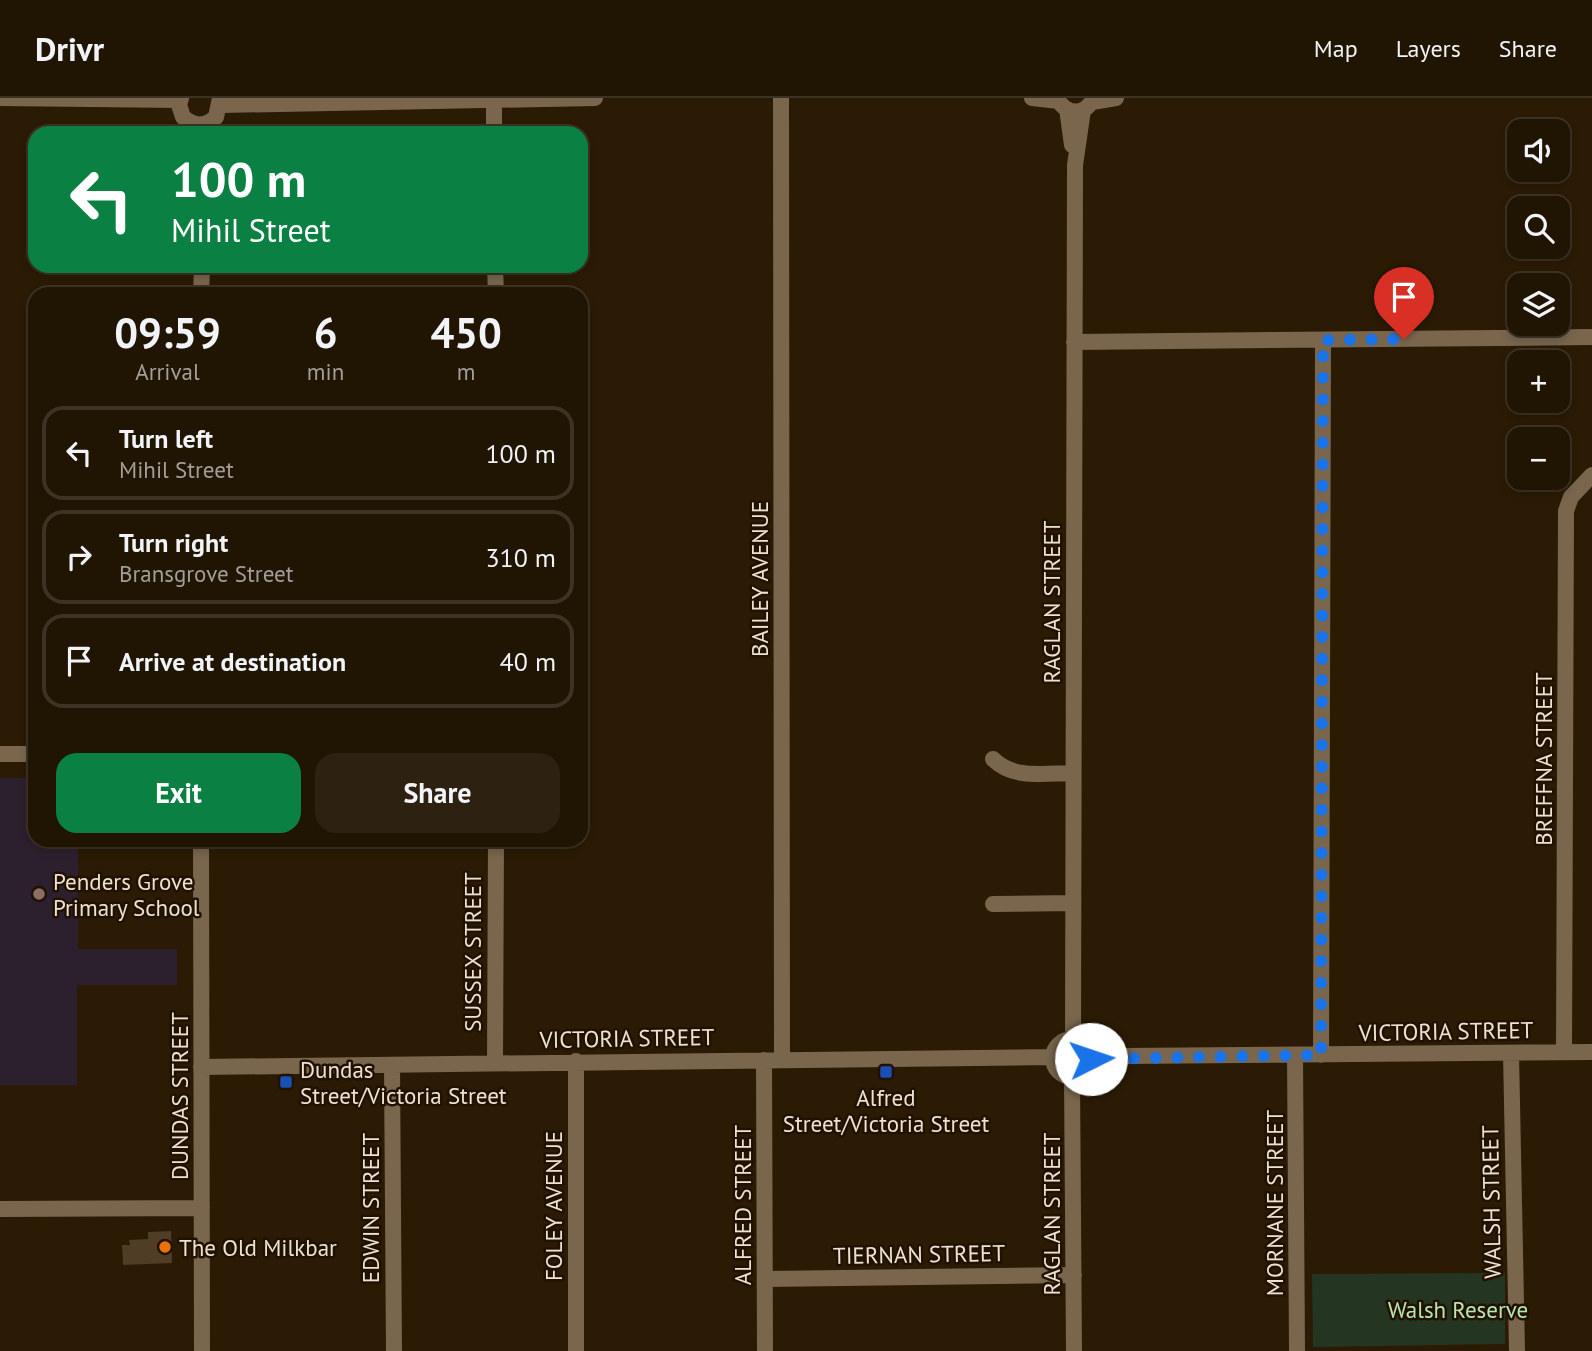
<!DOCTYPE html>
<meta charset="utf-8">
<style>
body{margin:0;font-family:"PT Sans",sans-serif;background:#2d2112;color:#f1f3f6;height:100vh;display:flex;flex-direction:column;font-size:26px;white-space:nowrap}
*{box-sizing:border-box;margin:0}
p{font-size:23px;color:#a29e9a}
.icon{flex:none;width:38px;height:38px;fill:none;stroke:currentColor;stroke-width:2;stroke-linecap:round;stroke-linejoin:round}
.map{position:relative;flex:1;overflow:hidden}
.drawer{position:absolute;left:28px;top:189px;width:560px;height:560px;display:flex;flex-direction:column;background:#201403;border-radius:21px;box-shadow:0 4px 10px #0003,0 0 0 2px #3d3325}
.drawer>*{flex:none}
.banner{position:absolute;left:28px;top:28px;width:560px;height:147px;border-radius:21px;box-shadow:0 4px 10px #0003,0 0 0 2px #3d3325;background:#0b8043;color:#fff;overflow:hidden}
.buttons{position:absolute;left:1507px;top:21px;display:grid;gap:14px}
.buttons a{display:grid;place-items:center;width:63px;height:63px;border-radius:14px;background:#201403;box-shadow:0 4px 10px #0003,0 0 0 2px #3d3325;font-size:35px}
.pin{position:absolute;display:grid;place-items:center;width:60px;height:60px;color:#fff;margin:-72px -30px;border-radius:50% 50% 50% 0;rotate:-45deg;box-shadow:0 0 7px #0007}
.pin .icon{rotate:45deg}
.me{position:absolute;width:77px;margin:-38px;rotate:86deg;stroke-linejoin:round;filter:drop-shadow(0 0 5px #0008)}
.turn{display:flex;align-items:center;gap:24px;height:147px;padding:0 28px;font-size:32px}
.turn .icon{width:91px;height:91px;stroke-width:2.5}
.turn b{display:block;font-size:49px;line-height:60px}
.eta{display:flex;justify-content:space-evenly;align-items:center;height:119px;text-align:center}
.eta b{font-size:42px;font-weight:700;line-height:49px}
.button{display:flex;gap:14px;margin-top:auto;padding:14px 28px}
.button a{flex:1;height:80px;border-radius:21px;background:#0b8043;color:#fff;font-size:28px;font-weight:700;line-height:80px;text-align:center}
.button a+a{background:#2d2112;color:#f1f3f6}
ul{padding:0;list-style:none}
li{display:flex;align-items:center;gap:21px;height:94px;margin:0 14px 10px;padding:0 14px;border:4px solid #3d3325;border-radius:21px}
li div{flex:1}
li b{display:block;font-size:26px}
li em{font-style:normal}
header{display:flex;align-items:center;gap:42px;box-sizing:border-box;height:98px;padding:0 35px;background:#201403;border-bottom:2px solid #3d3325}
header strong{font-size:33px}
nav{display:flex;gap:38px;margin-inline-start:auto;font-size:24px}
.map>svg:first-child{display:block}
</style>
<header>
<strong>Drivr</strong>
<nav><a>Map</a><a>Layers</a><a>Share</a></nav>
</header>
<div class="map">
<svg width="1592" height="1253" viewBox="0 0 1592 1253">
<rect width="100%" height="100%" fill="#2b1b04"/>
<!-- education -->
<path fill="#2d202e" d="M67,27H176V35H67Z
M0,680H35V742H78V851H177V887H77V987H0Z"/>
<!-- green -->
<path fill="#243622" d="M1505,1175V1246L1313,1249L1312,1176Z"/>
<!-- building -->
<path fill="#4f3d26" d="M171,1133L172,1165L123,1167L122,1147H130L129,1142L148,1141V1134Z"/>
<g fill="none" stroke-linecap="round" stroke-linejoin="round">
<!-- minor -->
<path stroke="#79664d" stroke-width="16" d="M0,0L180,2
M181,0L179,7L183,19C194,29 206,29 216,19L220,0
M781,0L782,961
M1032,0L1059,3
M1057,0C1066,18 1085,18 1094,0
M494,1V35
M1092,4L1116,0
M221,7L595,0
M1067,11L1072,47
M495,168L496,196
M201,196L202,168
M1074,244L1592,239
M0,656H35
M993,661C1014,682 1046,675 1073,675
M201,742L202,1253
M993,806L1073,805
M1073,940L1075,67L1083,12
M1053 960a19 19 0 1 1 38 0a19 19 0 1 1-38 0Z
M1564,954L1566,413L1571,399L1592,377
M1511,955L1517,1253
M1295,957L1297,1253
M1321,957L1323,242
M1091,961L1125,958L1592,954
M764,962L765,1253
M576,963V1253
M495,965L496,742
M392,967L394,1253
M201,969L1053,959
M1072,979L1074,1253
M0,1111L202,1110
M765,1181L1074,1177"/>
</g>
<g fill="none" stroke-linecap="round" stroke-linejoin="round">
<!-- route -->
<path stroke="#1a73e8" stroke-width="12" stroke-dasharray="0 21.6" d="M1091,961L1321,957L1323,242L1404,241"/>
</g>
<!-- markers -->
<circle fill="#8d6e63" stroke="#211100" stroke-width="2.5" cx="39" cy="796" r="7"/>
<g fill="#1a4fb4" stroke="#211100" stroke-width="2.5">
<rect x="879" y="967" width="14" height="14" rx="3.5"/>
<rect x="279" y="977" width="14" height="14" rx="3.5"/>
</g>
<circle fill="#e8710a" stroke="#211100" stroke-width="2.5" cx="165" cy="1149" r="7"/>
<g text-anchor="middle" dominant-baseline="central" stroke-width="5" stroke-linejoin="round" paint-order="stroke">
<!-- street labels -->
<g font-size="23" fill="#ece1d3" stroke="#211100">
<text transform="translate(759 481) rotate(-90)">BAILEY AVENUE</text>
<text transform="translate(1051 504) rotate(-90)">RAGLAN STREET</text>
<text transform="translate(1543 661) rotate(-90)">BREFFNA STREET</text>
<text transform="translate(472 854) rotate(-90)">SUSSEX STREET</text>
<text transform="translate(1446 933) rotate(-1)">VICTORIA STREET</text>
<text transform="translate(627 940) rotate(-1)">VICTORIA STREET</text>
<text transform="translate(179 998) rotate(-90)">DUNDAS STREET</text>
<text transform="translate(1491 1104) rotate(-91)">WALSH STREET</text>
<text transform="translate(1274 1105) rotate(-90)">MORNANE STREET</text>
<text transform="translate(742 1107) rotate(-90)">ALFRED STREET</text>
<text transform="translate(553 1108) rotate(-90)">FOLEY AVENUE</text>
<text transform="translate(370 1110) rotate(-90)">EDWIN STREET</text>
<text transform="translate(1051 1116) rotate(-90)">RAGLAN STREET</text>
<text transform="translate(919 1156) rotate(-1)">TIERNAN STREET</text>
</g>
<!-- poi labels -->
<g font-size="23" fill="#ece1d3" stroke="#211100" text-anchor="start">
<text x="53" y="783">Penders Grove<tspan x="53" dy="26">Primary School</tspan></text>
<text x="300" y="971">Dundas<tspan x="300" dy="26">Street/Victoria Street</tspan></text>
<text x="886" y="999" text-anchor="middle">Alfred<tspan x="886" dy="26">Street/Victoria Street</tspan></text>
<text x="179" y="1149">The Old Milkbar</text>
</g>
<!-- park labels -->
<g font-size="23" fill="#b5e7af" stroke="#211100">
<text x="1458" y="1211">Walsh Reserve</text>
</g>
</g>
</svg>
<div class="buttons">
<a><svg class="icon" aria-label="sound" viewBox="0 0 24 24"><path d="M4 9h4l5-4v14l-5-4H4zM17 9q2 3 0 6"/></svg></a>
<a><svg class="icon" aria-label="search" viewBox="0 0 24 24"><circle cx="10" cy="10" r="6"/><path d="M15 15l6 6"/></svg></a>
<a><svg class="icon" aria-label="layers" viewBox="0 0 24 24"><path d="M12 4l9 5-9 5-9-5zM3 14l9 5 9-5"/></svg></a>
<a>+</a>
<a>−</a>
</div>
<div class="pin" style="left:1404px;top:241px;background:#d93025"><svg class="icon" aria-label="arrive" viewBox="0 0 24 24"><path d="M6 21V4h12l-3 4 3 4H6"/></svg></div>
<svg class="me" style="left:1091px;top:961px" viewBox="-20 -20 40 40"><circle r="19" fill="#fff"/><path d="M0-13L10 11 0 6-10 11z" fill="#1a73e8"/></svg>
<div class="banner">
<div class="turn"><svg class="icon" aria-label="left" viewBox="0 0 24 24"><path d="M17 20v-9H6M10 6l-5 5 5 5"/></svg><div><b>100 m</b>Mihil Street</div></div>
</div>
<section class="drawer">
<div class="eta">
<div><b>09:59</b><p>Arrival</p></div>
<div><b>6</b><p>min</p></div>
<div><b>450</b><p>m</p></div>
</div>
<ul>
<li><svg class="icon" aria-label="left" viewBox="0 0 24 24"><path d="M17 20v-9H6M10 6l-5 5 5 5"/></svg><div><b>Turn left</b><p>Mihil Street</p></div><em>100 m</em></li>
<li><svg class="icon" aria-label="right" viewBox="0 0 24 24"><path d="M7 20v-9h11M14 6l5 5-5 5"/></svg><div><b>Turn right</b><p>Bransgrove Street</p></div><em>310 m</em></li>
<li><svg class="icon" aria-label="arrive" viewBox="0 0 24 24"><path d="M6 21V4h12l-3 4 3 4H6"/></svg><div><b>Arrive at destination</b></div><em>40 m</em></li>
</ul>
<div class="button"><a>Exit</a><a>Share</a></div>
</section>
</div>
